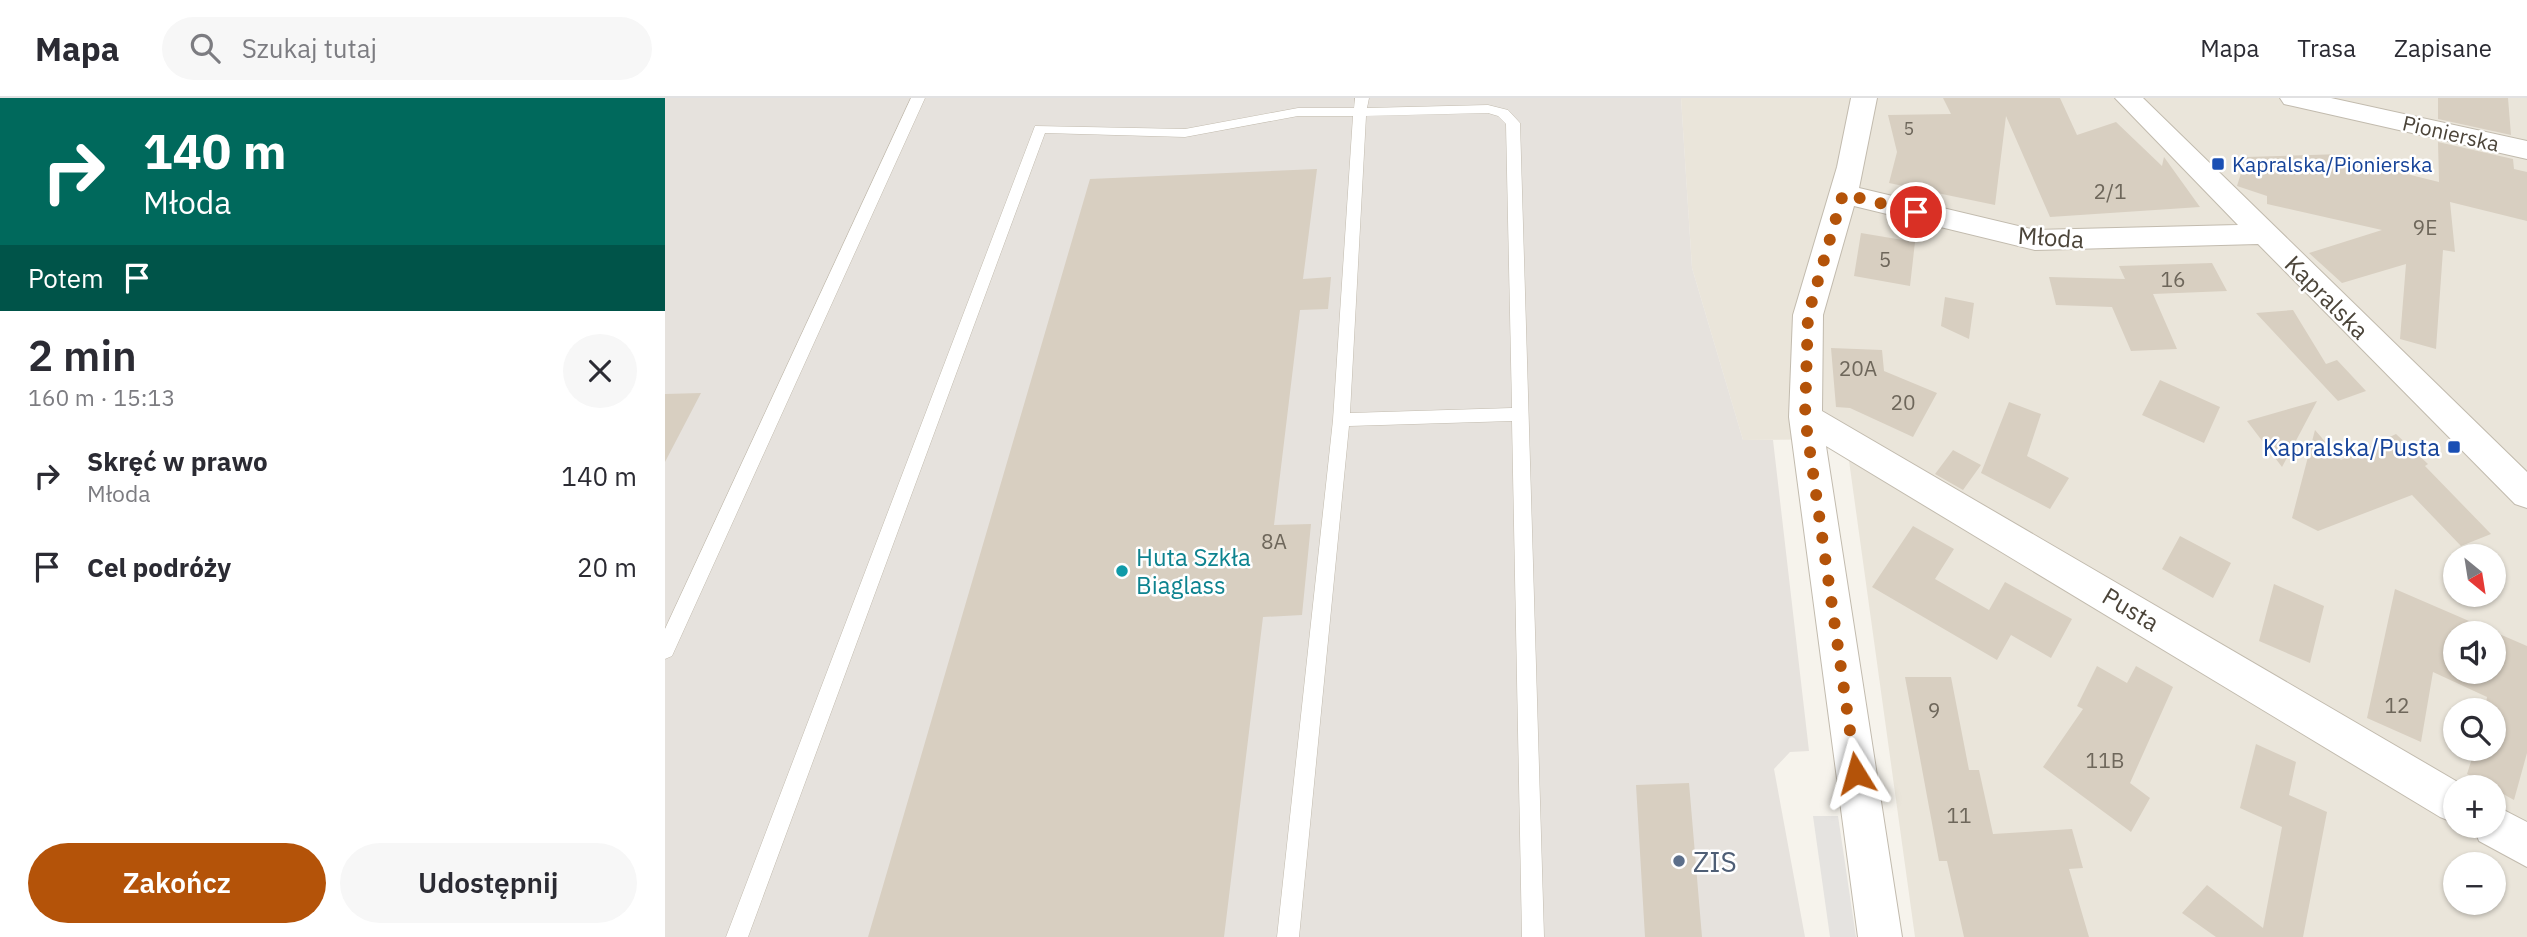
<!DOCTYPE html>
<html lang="pl">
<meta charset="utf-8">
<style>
body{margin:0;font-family:"IBM Plex Sans",sans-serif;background:#f7f7f7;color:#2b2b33;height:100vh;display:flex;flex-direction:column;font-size:26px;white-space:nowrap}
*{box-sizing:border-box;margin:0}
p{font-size:23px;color:#7c7c81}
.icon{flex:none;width:38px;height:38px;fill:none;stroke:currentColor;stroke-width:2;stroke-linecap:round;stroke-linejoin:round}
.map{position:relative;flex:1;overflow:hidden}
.drawer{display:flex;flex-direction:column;background:#fff;width:665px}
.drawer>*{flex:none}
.banner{background:#00695c;color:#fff;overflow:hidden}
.needle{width:46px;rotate:150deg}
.buttons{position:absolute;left:1778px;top:446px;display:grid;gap:14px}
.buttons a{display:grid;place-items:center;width:63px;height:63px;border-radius:50%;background:#fff;box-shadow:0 2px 5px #0004;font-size:35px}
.pin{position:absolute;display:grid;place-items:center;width:60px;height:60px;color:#fff;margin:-30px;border:4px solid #fff;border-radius:50%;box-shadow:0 2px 7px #0007}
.me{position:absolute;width:77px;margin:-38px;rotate:352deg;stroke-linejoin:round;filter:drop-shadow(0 0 5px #0008)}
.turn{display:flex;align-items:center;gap:24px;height:147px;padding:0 28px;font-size:32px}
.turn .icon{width:91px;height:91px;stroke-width:2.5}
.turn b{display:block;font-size:49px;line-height:60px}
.then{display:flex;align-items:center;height:66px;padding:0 28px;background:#0003;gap:14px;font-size:26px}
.round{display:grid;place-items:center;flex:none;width:74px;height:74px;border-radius:37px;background:#f7f7f7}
.summary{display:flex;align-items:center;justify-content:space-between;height:119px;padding:0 28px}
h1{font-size:42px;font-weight:600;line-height:52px}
.button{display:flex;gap:14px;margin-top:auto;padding:14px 28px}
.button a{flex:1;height:80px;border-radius:42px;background:#b45309;color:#fff;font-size:28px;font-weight:600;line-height:80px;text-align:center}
.button a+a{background:#f7f7f7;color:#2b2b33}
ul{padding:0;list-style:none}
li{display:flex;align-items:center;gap:21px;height:91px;padding:0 28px}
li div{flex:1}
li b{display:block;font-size:26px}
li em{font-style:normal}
header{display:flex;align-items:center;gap:42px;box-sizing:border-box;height:98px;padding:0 35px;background:#fff;border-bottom:2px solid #e1e1e2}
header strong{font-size:33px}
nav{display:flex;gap:38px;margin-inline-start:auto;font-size:24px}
.search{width:490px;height:63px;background:#f7f7f7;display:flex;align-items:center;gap:18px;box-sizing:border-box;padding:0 24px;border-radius:38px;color:#7c7c81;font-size:26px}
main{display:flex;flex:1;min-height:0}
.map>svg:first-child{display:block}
</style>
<header>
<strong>Mapa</strong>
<div class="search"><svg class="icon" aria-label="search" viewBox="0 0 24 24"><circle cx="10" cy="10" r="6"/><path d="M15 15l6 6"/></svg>Szukaj tutaj</div>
<nav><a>Mapa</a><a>Trasa</a><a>Zapisane</a></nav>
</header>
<main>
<section class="drawer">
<div class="banner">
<div class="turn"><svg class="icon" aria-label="right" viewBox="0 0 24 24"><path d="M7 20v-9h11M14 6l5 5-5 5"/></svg><div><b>140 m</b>Młoda</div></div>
<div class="then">Potem<svg class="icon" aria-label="arrive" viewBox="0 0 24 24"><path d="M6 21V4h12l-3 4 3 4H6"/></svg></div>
</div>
<div class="summary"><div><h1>2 min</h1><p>160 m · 15:13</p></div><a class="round"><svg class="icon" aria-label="close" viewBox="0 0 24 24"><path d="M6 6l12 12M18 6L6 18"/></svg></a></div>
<ul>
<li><svg class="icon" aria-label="right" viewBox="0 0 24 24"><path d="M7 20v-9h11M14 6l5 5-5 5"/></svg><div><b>Skręć w prawo</b><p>Młoda</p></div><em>140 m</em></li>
<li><svg class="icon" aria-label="arrive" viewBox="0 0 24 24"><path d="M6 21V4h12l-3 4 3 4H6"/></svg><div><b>Cel podróży</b></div><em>20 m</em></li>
</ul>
<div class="button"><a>Zakończ</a><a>Udostępnij</a></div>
</section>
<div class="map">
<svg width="1862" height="839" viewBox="0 0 1862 839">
<rect width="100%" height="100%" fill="#f6f3ec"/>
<!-- residential -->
<path fill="#eae5da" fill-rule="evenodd" d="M1016,0H1862V839H1250L1181,341L1078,342L1027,170ZM1790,458H1829V497H1790ZM1790,536H1829V574H1790ZM1790,612H1829V651H1790ZM1790,690H1829V728H1790ZM1790,766H1829V805H1790Z"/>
<!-- industrial -->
<path fill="#e6e2dd" d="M0,0H1016L1027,170L1078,342H1108L1144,653L1125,654L1109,671L1140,839H0Z"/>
<!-- parking -->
<path fill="#e5e3e0" d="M1148,718H1173L1191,839H1165Z"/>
<!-- building -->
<path fill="#d8cfc1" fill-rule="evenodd" d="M1278,0H1395L1412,37L1451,24L1497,68L1499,59L1535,109L1385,119L1341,18L1330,107L1224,85L1232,54L1223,17L1286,16Z
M1773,0H1843L1846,37L1773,21Z
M1773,44L1848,61L1849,71L1862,74V123L1785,104L1790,154L1778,152L1771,251L1735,241L1741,166L1677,185L1644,155L1717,132L1602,106V98L1572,88L1581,59L1677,56V60L1774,84Z
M652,71L638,181L666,179L663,211L635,212L609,427L646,426L637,517L598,519L559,839H203L425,81Z
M1196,135L1250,144L1245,188L1189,178Z
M1547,165L1562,193L1488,196L1512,251L1466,253L1447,209L1391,207L1384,179L1460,181L1454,168Z
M1280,199L1309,205L1304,241L1276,228Z
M1628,212L1661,266L1672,262L1701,293L1673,303L1591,215Z
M1166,250L1217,252L1219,273L1272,295L1248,339L1185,310L1171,309Z
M1495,282L1555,309L1539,345L1477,317Z
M36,295L0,364V296Z
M1652,303L1617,369L1582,323Z
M1344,304L1376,316L1362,358L1404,380L1385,411L1316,375Z
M1650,332L1676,362L1731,336L1763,366L1760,368L1826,436L1796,448L1747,397L1653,433L1627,420Z
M1288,352L1316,367L1298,392L1270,376Z
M1248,428L1289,451L1270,481L1324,512L1340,484L1407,521L1386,560L1346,537L1332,562L1207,489Z
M1515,438L1566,465L1548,500L1497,471Z
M1609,486L1659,508L1645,565L1594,543Z
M1730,491L1862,548V655L1849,702L1802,676L1810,651H1829V612L1820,611L1822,599L1768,574L1756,644L1702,620ZM1790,536H1829V574H1790Z
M1432,568L1462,585L1471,568L1508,589L1465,685L1485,700L1466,734L1378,669L1418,611L1412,608Z
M1240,579H1286L1304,672H1314L1328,736L1407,731L1418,770L1404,771L1424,839H1299L1282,763H1274Z
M1591,646L1631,664L1624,697L1662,714L1638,839H1551L1517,815L1542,787L1598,830L1617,729L1575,710Z
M1024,685L1037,839H980L971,687Z"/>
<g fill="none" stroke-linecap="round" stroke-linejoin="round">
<defs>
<path id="service" d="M246,0H260L7,558L0,561V531Z
M690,0H704L702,10L823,7L843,12L855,25L879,839H857L847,323L684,328L634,839H612L668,322L688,18H633L520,39L380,35L83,839H61L370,28L520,31L633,10H689ZM823,15L833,18L841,26L847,310L685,315L701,18Z"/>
<path id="minor" d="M1186,0H1212L1194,90L1370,132L1573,127L1450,0H1478L1862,374V410L1850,406L1593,146L1370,152L1189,108L1158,217L1157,313L1803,690H1790V725L1775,719L1161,348L1237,839H1193L1124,319L1128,217L1172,69Z
M1615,0H1666L1862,43V61L1628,8L1619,6Z
M1829,707L1862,724V769L1814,743L1808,728H1829Z"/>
</defs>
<!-- service casing -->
<use href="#service" stroke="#c2bbae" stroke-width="1"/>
<!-- minor casing -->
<use href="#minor" stroke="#c2bbae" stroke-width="2"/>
<!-- service -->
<use href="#service" fill="#fff" fill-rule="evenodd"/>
<!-- minor -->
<use href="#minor" fill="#fff" fill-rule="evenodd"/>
</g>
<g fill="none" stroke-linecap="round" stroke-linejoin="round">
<!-- route -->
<path stroke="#b45309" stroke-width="12" stroke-dasharray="0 21.6" d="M1191,675L1140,319L1143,217L1178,96L1251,114"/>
</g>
<!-- markers -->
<g fill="#1a4fb4" stroke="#fff" stroke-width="2.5">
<rect x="1546" y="59" width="14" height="14" rx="3.5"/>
<rect x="1782" y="342" width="14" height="14" rx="3.5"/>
</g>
<circle fill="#0f9aa8" stroke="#fff" stroke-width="2.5" cx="457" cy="473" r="7"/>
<circle fill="#5c6f8a" stroke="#fff" stroke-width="2.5" cx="1014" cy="763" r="7"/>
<g text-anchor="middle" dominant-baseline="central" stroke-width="5" stroke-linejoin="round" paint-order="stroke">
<!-- far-number labels -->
<g font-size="18" fill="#6e675b">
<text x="1244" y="30">5</text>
</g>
<!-- far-street labels -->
<g font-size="21" fill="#4b4439" stroke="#fff">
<text transform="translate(1786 35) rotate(13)">Pionierska</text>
</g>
<!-- far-transit labels -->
<g font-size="21" fill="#164399" stroke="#fff" text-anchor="start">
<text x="1567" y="66">Kapralska/Pionierska</text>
</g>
<!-- number labels -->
<g font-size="21" fill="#6e675b">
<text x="1445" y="93">2/1</text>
<text x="1760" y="129">9E</text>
<text x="1220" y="161">5</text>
<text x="1508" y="181">16</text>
<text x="1193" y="270">20A</text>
<text x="1238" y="304">20</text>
<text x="609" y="443">8A</text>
<text x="1732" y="607">12</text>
<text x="1269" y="612">9</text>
<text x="1440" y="662">11B</text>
<text x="1294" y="717">11</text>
</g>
<!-- street labels -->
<g font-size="24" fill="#4b4439" stroke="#fff">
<text transform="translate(1386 139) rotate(4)">Młoda</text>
<text transform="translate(1662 199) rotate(45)">Kapralska</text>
<text transform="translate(1466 511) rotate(31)">Pusta</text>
</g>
<!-- transit labels -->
<g font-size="24" fill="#164399" stroke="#fff" text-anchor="end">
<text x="1775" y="349">Kapralska/Pusta</text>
</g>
<!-- culture labels -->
<g font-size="24" fill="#0d838f" stroke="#fff" text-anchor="start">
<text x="471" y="459">Huta Szkła<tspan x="471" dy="28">Biaglass</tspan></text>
</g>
<!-- near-service labels -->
<g font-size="28" fill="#4e5e75" stroke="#fff" text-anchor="start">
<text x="1028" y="763">ZIS</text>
</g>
</g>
</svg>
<div class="buttons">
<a><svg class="needle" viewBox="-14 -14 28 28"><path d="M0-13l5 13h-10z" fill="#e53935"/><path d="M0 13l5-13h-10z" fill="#7c7c81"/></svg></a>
<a><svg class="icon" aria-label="sound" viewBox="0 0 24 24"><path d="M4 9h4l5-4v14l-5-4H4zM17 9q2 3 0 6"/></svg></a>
<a><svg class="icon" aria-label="search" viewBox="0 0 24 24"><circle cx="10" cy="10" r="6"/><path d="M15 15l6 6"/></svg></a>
<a>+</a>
<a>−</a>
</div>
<div class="pin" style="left:1251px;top:114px;background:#d93025"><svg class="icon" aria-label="arrive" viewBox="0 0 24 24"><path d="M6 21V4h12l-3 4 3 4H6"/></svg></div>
<svg class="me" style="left:1191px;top:675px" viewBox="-20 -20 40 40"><path d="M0-17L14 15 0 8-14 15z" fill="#b45309" stroke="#fff" stroke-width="4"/></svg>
</div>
</main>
